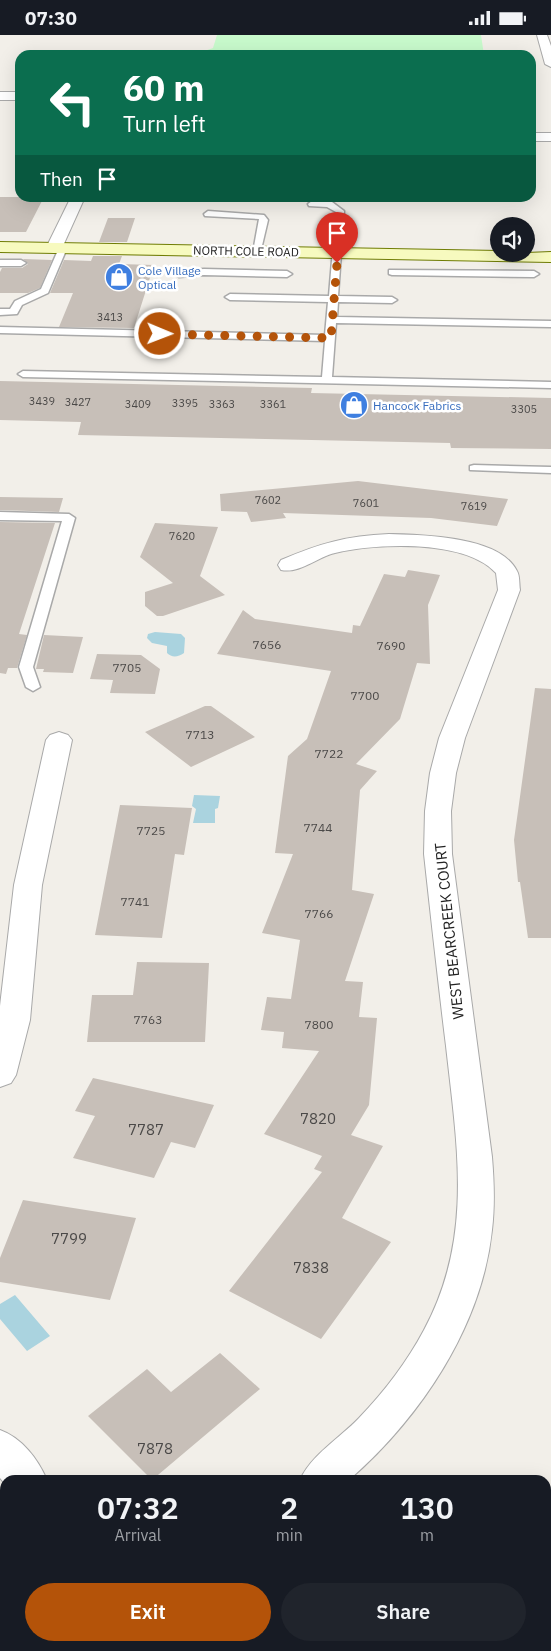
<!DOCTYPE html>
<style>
body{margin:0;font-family:"IBM Plex Sans",sans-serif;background:#20242c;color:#f1f3f6;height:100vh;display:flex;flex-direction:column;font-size:19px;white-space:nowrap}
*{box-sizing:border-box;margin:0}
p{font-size:16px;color:#9ea1a6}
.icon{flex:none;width:28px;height:28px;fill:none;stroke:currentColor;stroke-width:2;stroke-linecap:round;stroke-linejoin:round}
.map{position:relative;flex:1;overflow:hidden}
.details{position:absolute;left:0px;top:1440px;width:551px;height:176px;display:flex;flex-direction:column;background:#171b24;border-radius:15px 15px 0 0;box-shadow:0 5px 20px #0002}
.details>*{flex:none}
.hud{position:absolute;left:15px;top:15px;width:521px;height:152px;border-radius:15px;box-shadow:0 5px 20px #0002;background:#0b6e4f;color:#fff;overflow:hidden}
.tools{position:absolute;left:490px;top:182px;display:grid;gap:10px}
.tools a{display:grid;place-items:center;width:45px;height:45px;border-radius:50%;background:#171b24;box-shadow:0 5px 20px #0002;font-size:25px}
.pin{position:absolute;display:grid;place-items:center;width:42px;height:42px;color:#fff;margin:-51px -21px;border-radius:50% 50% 50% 0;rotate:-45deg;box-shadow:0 0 5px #0007}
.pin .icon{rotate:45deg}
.me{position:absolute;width:55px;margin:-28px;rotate:91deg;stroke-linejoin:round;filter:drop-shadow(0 0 4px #0008)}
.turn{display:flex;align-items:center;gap:18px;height:105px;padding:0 25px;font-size:22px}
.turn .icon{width:65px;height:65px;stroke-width:2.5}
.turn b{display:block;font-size:35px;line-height:42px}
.then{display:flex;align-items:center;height:48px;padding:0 25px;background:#0003;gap:10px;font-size:19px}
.eta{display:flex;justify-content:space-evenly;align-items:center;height:85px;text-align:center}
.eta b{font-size:30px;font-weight:600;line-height:35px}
.cta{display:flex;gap:10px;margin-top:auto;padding:10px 25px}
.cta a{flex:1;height:58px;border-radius:30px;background:#b45309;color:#fff;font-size:20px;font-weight:600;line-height:58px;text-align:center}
.cta a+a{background:#20242c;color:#f1f3f6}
.status{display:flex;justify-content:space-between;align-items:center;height:35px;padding:0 25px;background:#171b24;direction:ltr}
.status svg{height:14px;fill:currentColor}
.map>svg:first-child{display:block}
</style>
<div class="status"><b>07:30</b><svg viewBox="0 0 49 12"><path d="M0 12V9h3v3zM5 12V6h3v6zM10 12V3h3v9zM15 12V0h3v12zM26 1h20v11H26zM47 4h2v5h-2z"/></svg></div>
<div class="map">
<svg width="551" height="1616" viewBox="0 0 551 1616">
<rect width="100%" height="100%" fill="#f2efe9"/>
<!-- park -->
<path fill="#c8facc" d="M217,0H481L484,20H193L213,13Z"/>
<!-- water -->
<path fill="#aad3df" d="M155,597L181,599L185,603L184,618C178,622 172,623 167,618V611L152,608L147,603L148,599Z
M194,760L220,761L218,773L215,774V788H193L196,774L192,771Z
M15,1260L50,1301L27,1316L0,1284V1269Z"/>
<!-- building -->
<path fill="#c7bfb8" d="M0,162H44L26,197H0Z
M108,183H135L127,207H99Z
M93,221H122L119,229L154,230L134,293L59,292L73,258H50L64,225L91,226Z
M23,224L52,225L40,253L28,258H0V237L2,233H22L28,229Z
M0,346L312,353L311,358L551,363V414L451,413L450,408L78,400L81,387L0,385Z
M358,446L508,464L497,491L431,483L283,478L286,483L251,487L247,477L221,476L220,459Z
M0,462L63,463L59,477L0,475Z
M0,487L55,488L19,599L27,600L17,633H8L6,639L0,638Z
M155,488L218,492L200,541L225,560L163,581H157L145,571V557L173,548L140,522Z
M408,535L440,540L428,570L430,629L417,628L400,684L356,729L377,736L360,755L352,855L374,859L345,946L363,947L359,982L377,983L369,1070L351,1100L383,1111L342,1183L391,1207L321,1304L229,1256L322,1137L314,1134L322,1121L264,1099L319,1016L282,1013L284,997L261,995L267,962L291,964L300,905L262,898L293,819L275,818L288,721L307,704L331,636L217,619L243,575L255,584L352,598L353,590L360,591L384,539L405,542Z
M44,600L83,602L73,638L43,637L44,634H36Z
M97,619L141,620L160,634L155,659L110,658L113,645L90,644Z
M535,653L551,654V903H528L520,847H518L514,805Z
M205,671H211L255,702L191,732L145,697Z
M120,770L192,773L184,820L175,819L162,903L95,900Z
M137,927L209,928L205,1007H87L92,960H133Z
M93,1043L214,1070L195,1113L171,1107L154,1143L73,1123L95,1081L75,1076Z
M23,1165L136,1183L110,1265L0,1247V1223Z
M220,1318L260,1354L152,1445L88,1381L147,1334L171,1357Z"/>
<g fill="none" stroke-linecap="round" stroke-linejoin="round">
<defs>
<path id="service" d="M312,166L332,167L344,176L338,261L392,262L397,265L392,268L338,267L337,282L551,286V292L336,288L332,342L551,347V353L23,342L18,339L23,336L322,342L325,306L0,298V292L325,300L328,267L230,265L225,262L230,259L329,261L336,177L327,172L309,171L308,169Z
M208,176L264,180L268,185L260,219L253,217L259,184L205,181L204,179Z
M63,210L67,213L48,258L22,270L17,279L0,280V274H10L15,266L41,254L59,213Z
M0,225H21L26,228L21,231H0Z
M204,234L287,236L292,239L287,242L204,240L179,242L174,239L179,236Z
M389,235L534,236L539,239L534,242L392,240L389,239Z
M474,430L551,432V438L470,435V431Z
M0,477L69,479L75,483L33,632L40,652L33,656L26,652L19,632L62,486L0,485Z"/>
<path id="minor" d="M537,0H547L551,11V32L545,29Z
M0,57H20V65H0Z
M531,98H551V106H531Z
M71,162H85L62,213L54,218L49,216L46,213Z
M389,499C423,500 500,501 517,536C520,541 519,549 520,555L465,703L456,738L451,776L452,819L492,1122C494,1146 495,1170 492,1195C482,1291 421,1382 349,1445H300C311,1420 340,1403 359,1383C384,1357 407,1327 424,1295C474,1202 457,1111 446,1011C438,947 431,883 424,819L425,776L430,738L439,703L498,555L496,538C465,504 376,508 335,518C317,522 300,539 281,535L278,530L281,525C321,508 346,501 389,499Z
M59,697L68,700L72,705L42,850L30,985L16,1040L11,1048L0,1052V971L14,850L46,705L50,700Z
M0,1395C22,1403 38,1424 47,1445H5V1449L0,1443Z
M75,1611H123L121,1616H73Z
M146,1611H193L195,1616H148Z"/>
<path id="secondary" d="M0,207L499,216V219L551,217V227L0,217Z"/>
</defs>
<!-- service casing -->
<use href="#service" stroke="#a9a9a9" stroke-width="3"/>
<!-- minor casing -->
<use href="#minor" stroke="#a9a9a9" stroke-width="2"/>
<!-- secondary casing -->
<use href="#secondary" stroke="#707d05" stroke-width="2"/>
<!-- service -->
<use href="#service" fill="#fff" fill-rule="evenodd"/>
<!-- minor -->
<use href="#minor" fill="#fff" fill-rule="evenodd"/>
<!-- secondary -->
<use href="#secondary" fill="#f7fabf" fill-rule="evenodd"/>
</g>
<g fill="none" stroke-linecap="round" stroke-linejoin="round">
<!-- route -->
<path stroke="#b45309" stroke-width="9" stroke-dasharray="0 16.2" d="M160,299L331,303L337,228"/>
</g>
<!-- icons -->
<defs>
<symbol id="shop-disc" viewBox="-11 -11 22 22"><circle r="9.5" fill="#3f7fe0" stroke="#fff"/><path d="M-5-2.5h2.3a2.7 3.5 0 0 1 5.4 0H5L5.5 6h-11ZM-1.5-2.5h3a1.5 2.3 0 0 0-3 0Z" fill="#fff"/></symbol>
</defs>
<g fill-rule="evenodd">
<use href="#shop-disc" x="103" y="226" width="32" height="32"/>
<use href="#shop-disc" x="338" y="354" width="32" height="32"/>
</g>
<g text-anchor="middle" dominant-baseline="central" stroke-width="5" stroke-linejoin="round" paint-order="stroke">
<!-- far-number labels -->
<g font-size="11" fill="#4b4948">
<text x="110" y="282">3413</text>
<text x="42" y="366">3439</text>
<text x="78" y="367">3427</text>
<text x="185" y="368">3395</text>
<text x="138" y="369">3409</text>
<text x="222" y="369">3363</text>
<text x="273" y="369">3361</text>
<text x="524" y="374">3305</text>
<text x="268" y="465">7602</text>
<text x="366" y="468">7601</text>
<text x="474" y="471">7619</text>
<text x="182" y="501">7620</text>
</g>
<!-- far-street labels -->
<g font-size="12" fill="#222" stroke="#fff">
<text transform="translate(246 216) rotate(1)">NORTH COLE ROAD</text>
</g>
<!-- far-shop labels -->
<g font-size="12" fill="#366cbe" stroke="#fff" text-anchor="start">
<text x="138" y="235">Cole Village<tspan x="138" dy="14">Optical</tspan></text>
<text x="373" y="370">Hancock Fabrics</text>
</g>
<!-- number labels -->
<g font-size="12" fill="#4b4948">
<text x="267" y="609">7656</text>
<text x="391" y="610">7690</text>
<text x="127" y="632">7705</text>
<text x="365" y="660">7700</text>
<text x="200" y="699">7713</text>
<text x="329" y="718">7722</text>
<text x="318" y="792">7744</text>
<text x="151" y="795">7725</text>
<text x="135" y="866">7741</text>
<text x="319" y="878">7766</text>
<text x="148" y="984">7763</text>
<text x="319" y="989">7800</text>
</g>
<!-- street labels -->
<g font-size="15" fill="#222" stroke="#fff">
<text transform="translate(449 896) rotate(-96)">WEST BEARCREEK COURT</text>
</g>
<!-- near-number labels -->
<g font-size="15" fill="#4b4948">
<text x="318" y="1083">7820</text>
<text x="146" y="1094">7787</text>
<text x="69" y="1203">7799</text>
<text x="311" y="1232">7838</text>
<text x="155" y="1413">7878</text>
</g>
</g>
</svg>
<div class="tools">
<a><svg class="icon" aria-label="sound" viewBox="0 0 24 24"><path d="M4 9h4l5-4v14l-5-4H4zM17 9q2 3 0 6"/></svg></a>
</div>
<div class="pin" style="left:337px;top:228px;background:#d93025"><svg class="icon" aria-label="arrive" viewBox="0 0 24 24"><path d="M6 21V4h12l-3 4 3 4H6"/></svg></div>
<svg class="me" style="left:160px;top:299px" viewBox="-20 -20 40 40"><circle r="17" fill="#b45309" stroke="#fff" stroke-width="3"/><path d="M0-11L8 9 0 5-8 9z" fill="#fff"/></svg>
<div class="hud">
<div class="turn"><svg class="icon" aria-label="left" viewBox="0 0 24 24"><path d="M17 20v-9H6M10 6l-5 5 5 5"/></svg><div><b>60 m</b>Turn left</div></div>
<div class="then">Then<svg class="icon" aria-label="arrive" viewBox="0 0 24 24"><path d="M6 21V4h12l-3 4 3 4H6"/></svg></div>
</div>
<section class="details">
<div class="eta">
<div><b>07:32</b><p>Arrival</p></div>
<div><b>2</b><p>min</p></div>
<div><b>130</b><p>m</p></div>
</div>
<div class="cta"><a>Exit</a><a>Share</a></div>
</section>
</div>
